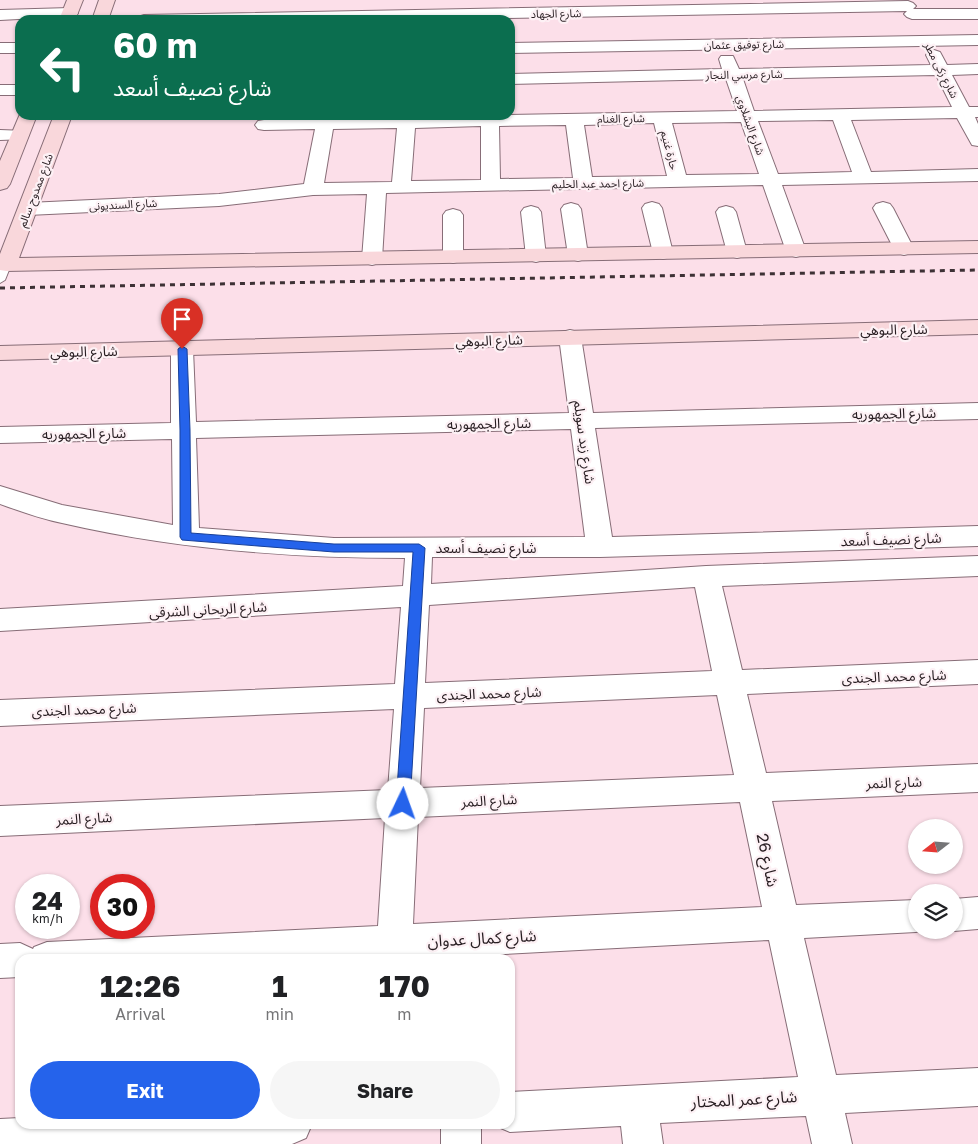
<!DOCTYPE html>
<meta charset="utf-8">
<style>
body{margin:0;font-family:"Golos Text","Noto Sans Arabic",sans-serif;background:#f6f6f6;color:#202124;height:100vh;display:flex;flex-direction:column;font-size:19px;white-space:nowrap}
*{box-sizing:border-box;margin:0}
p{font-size:16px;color:#757577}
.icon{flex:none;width:28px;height:28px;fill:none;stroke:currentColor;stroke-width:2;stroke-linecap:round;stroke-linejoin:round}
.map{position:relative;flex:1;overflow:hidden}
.side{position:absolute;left:15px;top:954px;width:500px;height:175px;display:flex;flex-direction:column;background:#fff;border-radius:15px;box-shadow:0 1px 4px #0004}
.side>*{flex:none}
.top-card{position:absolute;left:15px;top:15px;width:500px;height:105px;border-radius:15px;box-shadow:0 1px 4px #0004;background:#0b6e4f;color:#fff;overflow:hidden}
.needle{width:32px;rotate:253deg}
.buttons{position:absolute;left:908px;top:819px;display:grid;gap:10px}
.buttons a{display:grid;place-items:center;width:55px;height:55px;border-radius:50%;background:#fff;box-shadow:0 1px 4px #0004;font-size:25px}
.speed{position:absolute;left:15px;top:874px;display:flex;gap:10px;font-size:25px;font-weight:700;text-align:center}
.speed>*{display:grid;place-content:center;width:65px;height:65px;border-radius:50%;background:#fff;box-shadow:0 1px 4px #0004;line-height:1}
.speed small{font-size:12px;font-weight:400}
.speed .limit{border:8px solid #d22;background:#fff;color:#111}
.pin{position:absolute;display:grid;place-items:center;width:42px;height:42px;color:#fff;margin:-51px -21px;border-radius:50% 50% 50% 0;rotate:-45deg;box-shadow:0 0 5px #0007}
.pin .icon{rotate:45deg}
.me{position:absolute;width:55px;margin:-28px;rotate:3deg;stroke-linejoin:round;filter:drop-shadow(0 0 4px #0008)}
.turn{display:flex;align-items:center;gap:18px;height:105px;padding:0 15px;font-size:22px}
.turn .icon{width:65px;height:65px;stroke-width:2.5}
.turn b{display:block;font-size:35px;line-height:42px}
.eta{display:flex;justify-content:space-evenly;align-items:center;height:85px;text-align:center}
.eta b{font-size:30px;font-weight:700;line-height:35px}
.action{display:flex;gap:10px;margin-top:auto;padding:10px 15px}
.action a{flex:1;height:58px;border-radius:30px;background:#2563eb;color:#fff;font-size:20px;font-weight:700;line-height:58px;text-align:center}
.action a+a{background:#f6f6f6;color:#202124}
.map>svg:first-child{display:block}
</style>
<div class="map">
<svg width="978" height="1144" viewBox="0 0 978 1144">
<rect width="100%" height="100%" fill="#fcdfe9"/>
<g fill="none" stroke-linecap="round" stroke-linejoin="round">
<defs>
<path id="lane" d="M6,262L11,265L5,280L0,283V267L2,263Z"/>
<path id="street" d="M908,1L913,3L916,6L913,9H978V19H912L907,17L904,14L907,11L398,20H136L138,17L144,15Z
M70,8L75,10L78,13L75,16L0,20V10Z
M978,35V45L510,53V43Z
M0,43H20V53H0Z
M934,50L940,52L947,65L978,64V74L952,75L969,107H978V117H975L978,124V146L972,145L957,118L851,120L871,172L978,169V181L782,185L806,251L803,255L796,257L789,255L786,251L763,185L386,193L382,259L379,263L372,265L365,263L362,259L367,194L313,195L219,206L28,215L21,213L18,209L21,205L28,203L219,194L304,184L315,129L264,130L258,129L255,125L258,121L264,120L317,119L318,115H336L335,118L737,111L726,79L510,84V74L722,69L719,59L721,56H733L739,69L931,65L926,55L928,52ZM936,75L952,107L754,111L743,79ZM833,120L852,172L778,174L758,121ZM741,122L759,174L686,175L672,123ZM654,123L667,176L592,177L584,125ZM566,125L573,178L500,179L499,126ZM481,126V180L411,181L415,128ZM397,128L392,182L324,183L333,129Z
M0,85H20V95H0Z
M0,130L26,131L29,135L26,139L0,140Z
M652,202L659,204L662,208L673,253L670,257L663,259L656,257L653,253L642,208L645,204Z
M883,202L890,204L893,208L914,249L911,253L904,255L897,253L894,249L873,208L876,204Z
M571,203L578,205L581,209L588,255L585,259L578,261L571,259L568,255L561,209L564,205Z
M531,206L538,208L541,212L546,256L543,260L536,262L529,260L526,256L521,212L524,208Z
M726,206L733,208L736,212L747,252L744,256L737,258L730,256L727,252L716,212L719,208Z
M453,209L460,211L463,215V257L460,261L453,263L446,261L443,257V215L446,211Z
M570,330L578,332L581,337L593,413L978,403V419L595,428L612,537L978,526V546L600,557H432L431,584L706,566L978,556V576L722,586L742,670L978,660V684L747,694L766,773L978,764V792L772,801L796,905L916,900V930H922L916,932L804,938L836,1075L978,1068V1106L845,1113L852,1144H812L806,1116L660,1123L663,1144H623L621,1126L510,1132L496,1126L495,1124H510V1092L798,1077L769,940L411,959H20V977L0,978V944L20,943L33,949L34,947L47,942L378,926L385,818L0,836V806L388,790L394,709L0,726V700L395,684L401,607L0,631V609L403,586L405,558C290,558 174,549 62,523C41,519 20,511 0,504V486L62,505L173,525L172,439L0,443V427L171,423V349L174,344L182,342L190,344L193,349L196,422L569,413L559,337L562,332ZM571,429L585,537L334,538L199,528L196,438ZM695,587L712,671L425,683L429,605ZM717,695L734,775L420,788L424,708ZM740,802L762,907L413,924L418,817Z
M978,897V929L954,931L950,930H954V899Z
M20,1118V1124H312L306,1138L292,1144H0V1119Z
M441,1124H481V1144H441Z"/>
<path id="secondary" d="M67,0H83L75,20H59Z
M99,0H115L108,20H92Z
M20,114L37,115L10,184L7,188L0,190V161Z
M54,115H72L19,258L978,241V253L6,271L0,270V254Z
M978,320V334L0,360V346Z"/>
</defs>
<!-- lane casing -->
<use href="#lane" stroke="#876d77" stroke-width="2"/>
<!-- street casing -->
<use href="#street" stroke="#876d77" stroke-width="2"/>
<!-- secondary casing -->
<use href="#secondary" stroke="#876d77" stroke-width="2"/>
<!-- lane -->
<use href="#lane" fill="#fff" fill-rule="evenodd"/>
<!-- street -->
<use href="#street" fill="#fff" fill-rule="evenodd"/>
<!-- secondary -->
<use href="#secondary" fill="#f9d7db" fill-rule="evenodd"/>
<!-- rail -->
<path stroke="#3d3135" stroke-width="3" stroke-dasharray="5 5" stroke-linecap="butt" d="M0,288L978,270"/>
</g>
<!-- route -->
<path fill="#2563eb" stroke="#184099" d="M182,346L187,349L190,430L191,533L334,544H419L425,548L410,804L408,808L403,810L398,808L396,804L413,552H334L182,540L180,537V430L178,349Z"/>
<g text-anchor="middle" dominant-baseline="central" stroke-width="4.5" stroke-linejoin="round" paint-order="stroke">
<!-- far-street labels -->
<g font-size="11" fill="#271d21" stroke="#fdf1f5">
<text transform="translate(556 13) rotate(-1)">شارع الجهاد</text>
<text transform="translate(744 44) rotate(-1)">شارع توفيق عثمان</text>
<text transform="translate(942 70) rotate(63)">شارع زكى مطر</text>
<text transform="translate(744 74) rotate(-1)">شارع مرسي النجار</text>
<text transform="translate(621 118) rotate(-1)">شارع الغنام</text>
<text transform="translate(751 125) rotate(70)">شارع البشلاوي</text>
<text transform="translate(670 150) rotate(76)">حارة غنيم</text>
<text transform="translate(598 183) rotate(-1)">شارع احمد عبد الحليم</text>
<text transform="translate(35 190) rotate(-69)">شارع ممدوح سالم</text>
<text transform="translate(123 204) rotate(-3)">شارع السنديونى</text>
</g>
<!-- street labels -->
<g font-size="14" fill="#271d21" stroke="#fdf1f5">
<text transform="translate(894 329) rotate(-1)">شارع البوهي</text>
<text transform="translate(489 340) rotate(-2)">شارع البوهي</text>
<text transform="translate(84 351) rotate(-1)">شارع البوهي</text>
<text transform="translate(894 413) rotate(-1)">شارع الجمهوريه</text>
<text transform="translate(489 423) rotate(-1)">شارع الجمهوريه</text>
<text transform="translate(84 433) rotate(-1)">شارع الجمهوريه</text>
<text transform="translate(585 442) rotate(82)">شارع زيد سويلم</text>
<text transform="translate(891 539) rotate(-2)">شارع نصيف أسعد</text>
<text x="486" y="547">شارع نصيف أسعد</text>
<text transform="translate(208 609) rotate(-3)">شارع الريحانى الشرقى</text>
<text transform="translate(894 676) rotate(-2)">شارع محمد الجندى</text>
<text transform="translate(489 693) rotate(-2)">شارع محمد الجندى</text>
<text transform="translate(84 709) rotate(-2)">شارع محمد الجندى</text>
<text transform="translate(894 782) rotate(-2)">شارع النمر</text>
<text transform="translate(489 800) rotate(-3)">شارع النمر</text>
<text transform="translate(84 818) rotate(-3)">شارع النمر</text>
</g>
<!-- near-street labels -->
<g font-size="16" fill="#271d21" stroke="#fdf1f5">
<text transform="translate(768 860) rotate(78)">شارع 26</text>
<text transform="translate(482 938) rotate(-3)">شارع كمال عدوان</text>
<text transform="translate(744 1099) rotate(-3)">شارع عمر المختار</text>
</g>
</g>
</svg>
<div class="buttons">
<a><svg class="needle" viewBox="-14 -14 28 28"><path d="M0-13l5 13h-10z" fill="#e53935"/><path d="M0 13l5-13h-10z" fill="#757577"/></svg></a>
<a><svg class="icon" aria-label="layers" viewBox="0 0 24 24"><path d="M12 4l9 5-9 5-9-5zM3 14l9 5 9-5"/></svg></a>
</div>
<div class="speed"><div>24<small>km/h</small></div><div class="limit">30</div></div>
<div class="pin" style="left:182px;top:349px;background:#d93025"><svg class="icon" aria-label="arrive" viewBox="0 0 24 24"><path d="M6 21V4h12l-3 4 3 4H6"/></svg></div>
<svg class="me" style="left:403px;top:804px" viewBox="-20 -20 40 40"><circle r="19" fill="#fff"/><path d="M0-13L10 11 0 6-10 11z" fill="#2563eb"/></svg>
<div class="top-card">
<div class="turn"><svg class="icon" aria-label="left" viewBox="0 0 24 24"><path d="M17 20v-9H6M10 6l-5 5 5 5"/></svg><div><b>60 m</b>شارع نصيف أسعد</div></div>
</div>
<section class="side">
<div class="eta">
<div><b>12:26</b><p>Arrival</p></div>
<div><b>1</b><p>min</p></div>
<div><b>170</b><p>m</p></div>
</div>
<div class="action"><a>Exit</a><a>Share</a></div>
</section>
</div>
